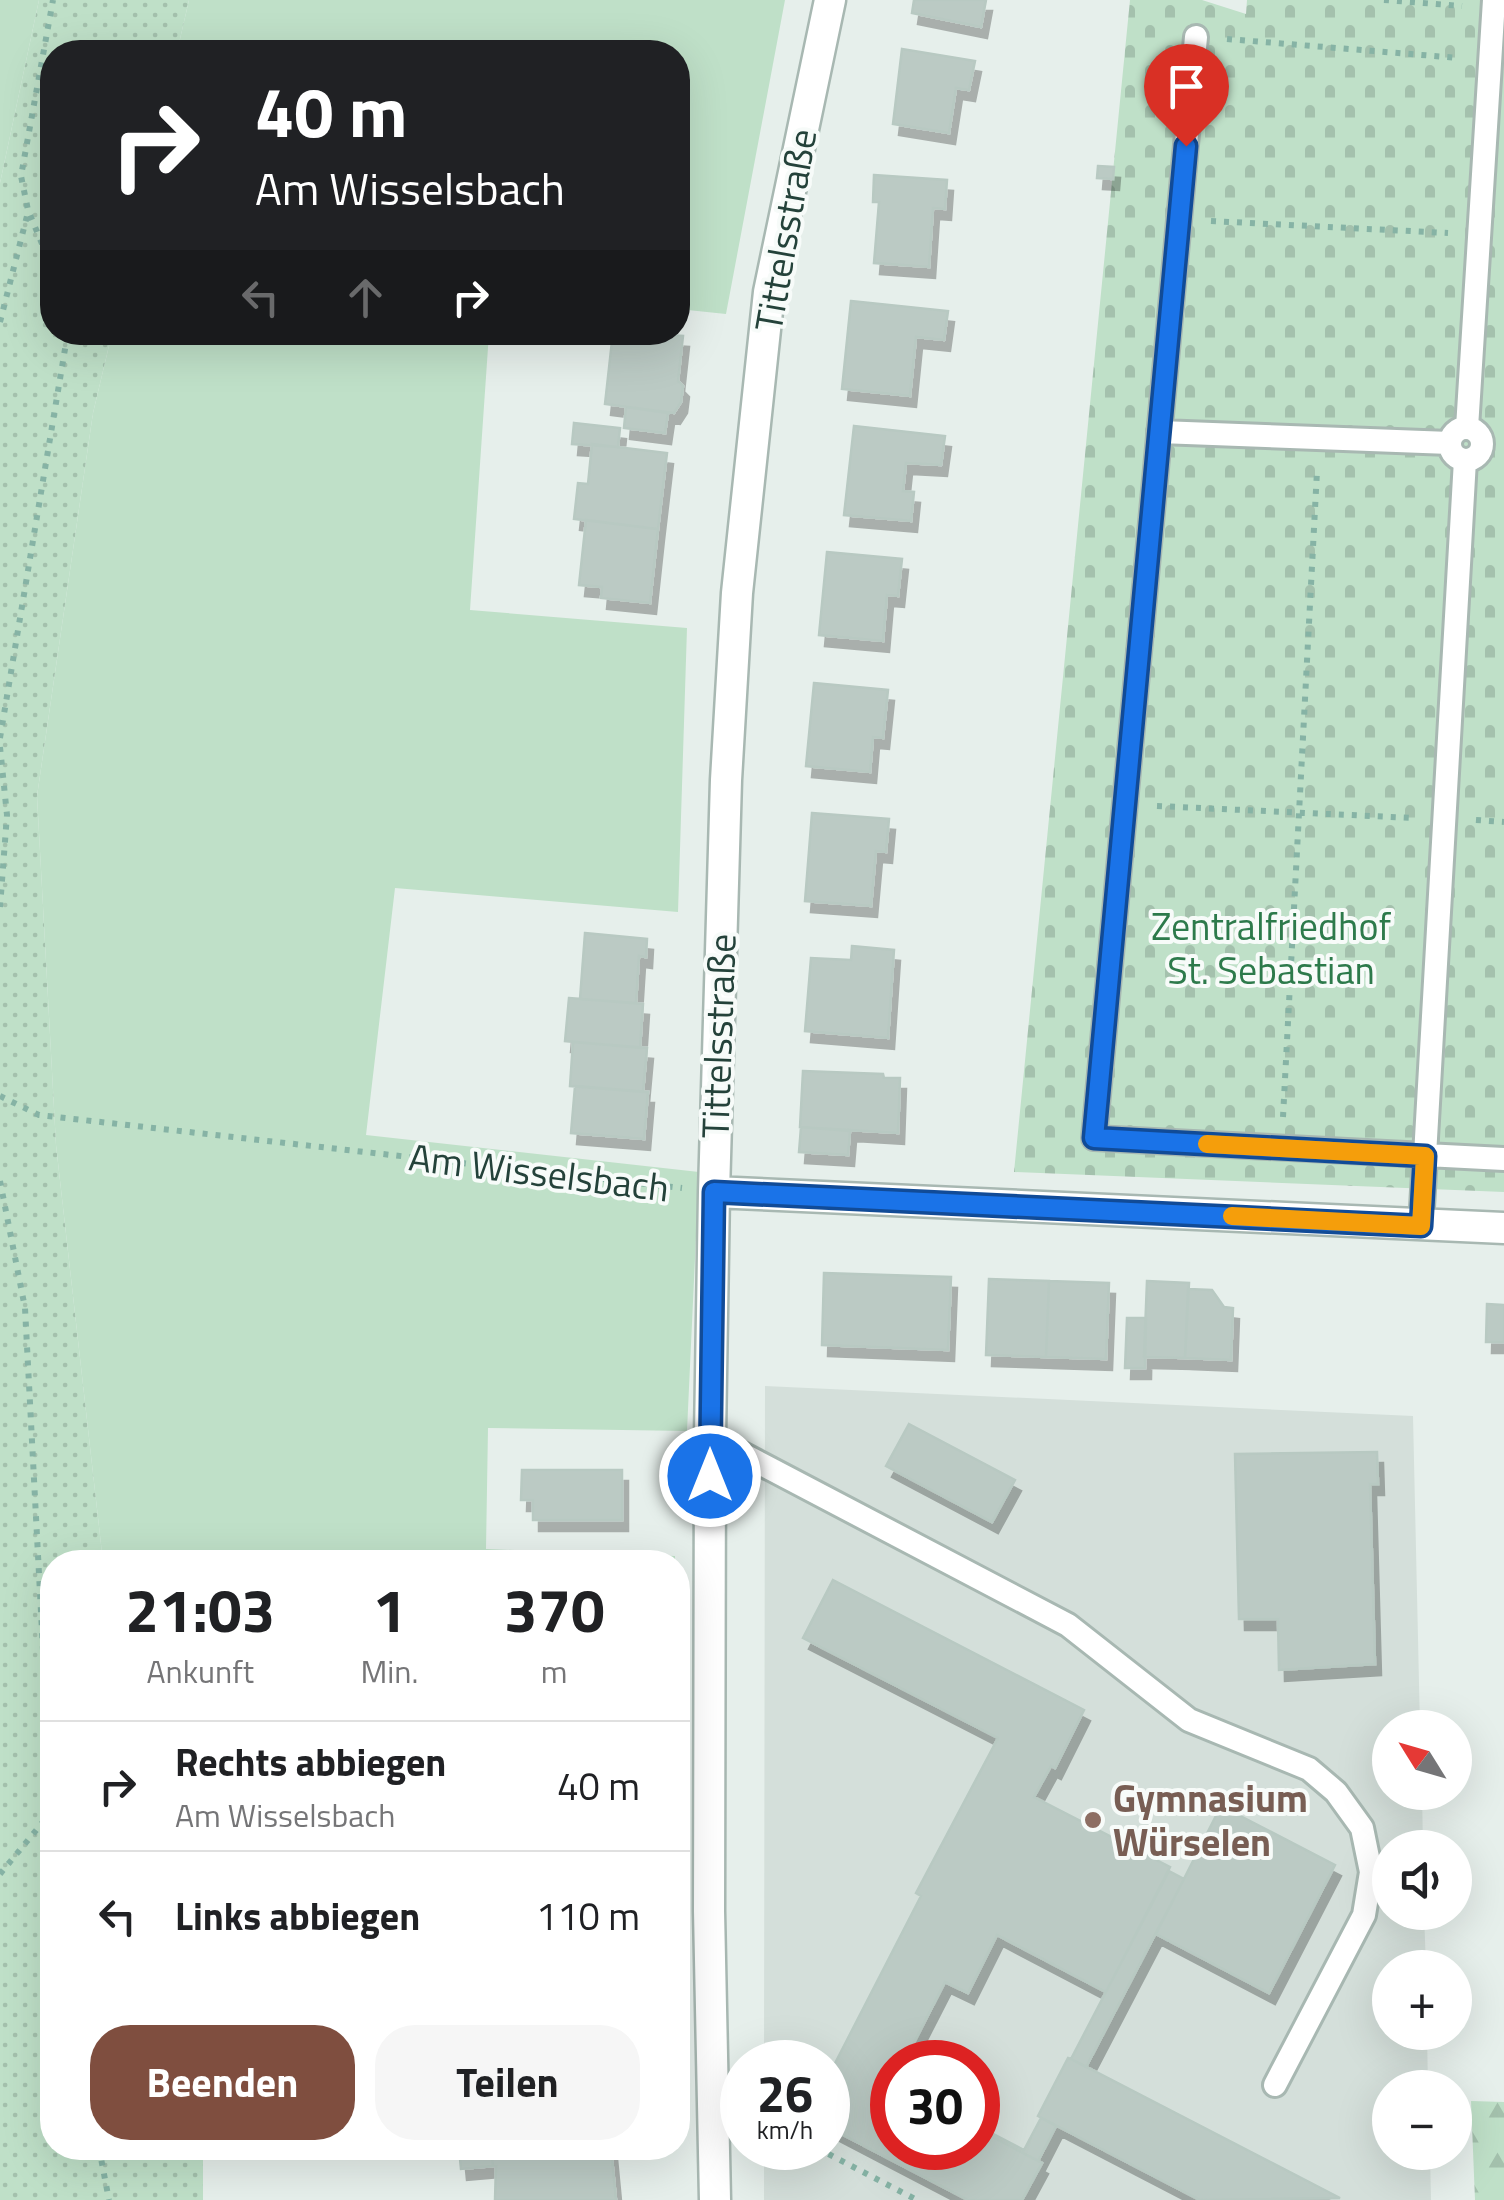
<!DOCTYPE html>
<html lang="de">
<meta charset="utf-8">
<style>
body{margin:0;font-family:"Titillium Web",sans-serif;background:#f6f6f6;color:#202124;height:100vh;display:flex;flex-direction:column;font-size:38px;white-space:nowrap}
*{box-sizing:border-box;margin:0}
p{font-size:32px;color:#757577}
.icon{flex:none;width:55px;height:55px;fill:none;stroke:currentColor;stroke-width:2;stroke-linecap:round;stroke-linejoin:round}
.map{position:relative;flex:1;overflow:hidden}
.sheet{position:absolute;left:40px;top:1550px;width:650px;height:610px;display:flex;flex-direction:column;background:#fff;border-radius:40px;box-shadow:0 10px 40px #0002}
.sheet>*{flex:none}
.top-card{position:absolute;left:40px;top:40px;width:650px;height:305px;border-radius:40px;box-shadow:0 10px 40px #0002;background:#202124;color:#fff;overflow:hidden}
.needle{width:65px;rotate:307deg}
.controls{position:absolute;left:1372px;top:1710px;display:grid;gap:20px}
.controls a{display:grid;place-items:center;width:100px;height:100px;border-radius:50%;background:#fff;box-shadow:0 10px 40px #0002;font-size:50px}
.speed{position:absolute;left:720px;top:2040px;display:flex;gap:20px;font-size:50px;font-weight:700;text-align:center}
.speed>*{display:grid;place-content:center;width:130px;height:130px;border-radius:50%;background:#fff;box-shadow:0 10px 40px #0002;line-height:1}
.speed small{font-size:25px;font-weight:400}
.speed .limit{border:15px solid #d22;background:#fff;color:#111}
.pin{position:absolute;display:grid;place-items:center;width:85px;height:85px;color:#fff;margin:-102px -42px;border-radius:50% 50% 50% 0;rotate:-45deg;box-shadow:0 0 10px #0007}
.pin .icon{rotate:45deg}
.me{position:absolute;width:110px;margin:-55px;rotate:0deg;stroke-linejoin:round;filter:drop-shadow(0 0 8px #0008)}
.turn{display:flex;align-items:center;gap:35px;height:210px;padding:0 50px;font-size:45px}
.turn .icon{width:130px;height:130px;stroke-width:2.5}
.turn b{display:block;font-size:70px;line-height:85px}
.lanes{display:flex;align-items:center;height:95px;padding:0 50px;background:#0003;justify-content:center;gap:50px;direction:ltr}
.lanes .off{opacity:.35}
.eta{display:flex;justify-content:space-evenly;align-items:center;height:170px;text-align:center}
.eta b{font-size:60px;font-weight:700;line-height:70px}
.action{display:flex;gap:20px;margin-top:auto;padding:20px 50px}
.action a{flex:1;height:115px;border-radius:40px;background:#7f4e3f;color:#fff;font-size:40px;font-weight:700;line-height:115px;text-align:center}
.action a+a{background:#f6f6f6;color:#202124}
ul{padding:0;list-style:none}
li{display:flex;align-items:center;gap:30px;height:130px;padding:0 50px;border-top:2px solid #e0e0e0}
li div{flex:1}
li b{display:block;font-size:38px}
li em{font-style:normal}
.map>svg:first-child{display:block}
</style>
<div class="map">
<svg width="1504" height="2200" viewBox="0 0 1504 2200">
<defs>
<pattern id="forest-firs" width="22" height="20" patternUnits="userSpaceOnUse" patternTransform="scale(2.5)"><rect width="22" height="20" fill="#bfe0c8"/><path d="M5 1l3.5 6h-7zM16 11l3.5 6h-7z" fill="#a4c1ad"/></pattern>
<pattern id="cemetery-stones" width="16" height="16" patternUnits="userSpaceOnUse" patternTransform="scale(2.5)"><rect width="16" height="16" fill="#bfe0c8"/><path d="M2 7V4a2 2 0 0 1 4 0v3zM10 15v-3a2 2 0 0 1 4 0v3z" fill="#a4c1ad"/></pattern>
<pattern id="park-dots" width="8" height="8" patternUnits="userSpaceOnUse" patternTransform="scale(2.5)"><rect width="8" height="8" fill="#bfe0c8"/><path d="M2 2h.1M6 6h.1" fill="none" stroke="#a4c1ad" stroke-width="1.8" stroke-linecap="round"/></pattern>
<filter id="shadow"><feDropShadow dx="6" dy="11" stdDeviation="0" flood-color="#0004"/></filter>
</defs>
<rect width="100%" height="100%" fill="#e6efeb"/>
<!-- built -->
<path fill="#d4dfda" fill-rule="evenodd" d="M765,1386L1413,1416L1420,1727L1390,1728V1792L1422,1793L1423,1847L1390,1848V1912L1424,1913L1426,1967L1390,1968V2032L1427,2033L1428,2087L1390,2088V2152L1430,2153L1431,2200H764V2148H828V2062H764ZM892,2062H978V2148H892Z"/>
<!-- grass -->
<path fill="#bfe0c8" d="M0,0H39L0,183Z
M189,0H785L726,314L678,309V52H177Z
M112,333H489L470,610L687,628L678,912L395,888L366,1135L699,1172L687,1431L488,1428L486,1549L675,1556V1562H103L56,1145L37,796L93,413Z"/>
<!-- forest -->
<path fill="url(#forest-firs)" d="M1471,2101L1504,2102V2200H1475Z"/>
<!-- cemetery -->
<path fill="url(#cemetery-stones)" d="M1130,0H1202L1246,14L1247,0H1504V1192L1014,1172Z"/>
<!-- park -->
<path fill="url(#park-dots)" d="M39,0H189L177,52H52V332L112,333L93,413L37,796L56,1145L103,1562H52V2148H203V2200H0V183Z"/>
<!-- building -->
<path fill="#bbcac4" stroke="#b8c9c2" stroke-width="2.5" filter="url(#shadow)" d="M914,0H986L981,27L912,13Z
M902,49L975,61L969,90L956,88L949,133L893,124Z
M1098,166L1114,167L1113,179L1097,178Z
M874,175L947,180L945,209L933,208L929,267L874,263L879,202H873Z
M851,301L948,311L944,340L916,337L910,396L842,389Z
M613,332L683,336L678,381L683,386L681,402L674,413L605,404Z
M626,407L668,413L665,433L624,428Z
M574,423L620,428L618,447L572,444Z
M854,426L945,436L941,465L906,463L903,491L914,492L911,521L844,515Z
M592,444L667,453L658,529L574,519L578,483L588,484Z
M586,520L658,529L650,603L601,598L602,587L579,585Z
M827,552L902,559L898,596L887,595L883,641L819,635Z
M814,683L888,690L883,738L873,737L870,772L806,766Z
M812,813L889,819L886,852L876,851L871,906L805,901Z
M585,933L647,939L646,957L639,956L636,1003L580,999Z
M852,946L894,950L888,1038L805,1031L811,958L851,960Z
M569,998L643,1004L640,1048L565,1041Z
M573,1042L647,1048L643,1092L570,1086Z
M803,1071L883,1074L884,1078H900L898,1133L800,1127Z
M575,1086L648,1092L644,1139L571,1133Z
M801,1127L850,1131L848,1155L799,1152Z
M824,1273L951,1277L948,1350L822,1345Z
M989,1279L1049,1281L1046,1357L986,1355Z
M1049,1281L1109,1283L1106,1359L1046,1357Z
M1147,1281L1189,1283L1185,1358L1144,1357Z
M1188,1289L1212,1290L1224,1307L1233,1308L1231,1360L1185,1358Z
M1487,1304L1504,1305V1342H1486Z
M1127,1318H1146L1145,1368H1125Z
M909,1424L1015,1480L992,1522L886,1466Z
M1377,1452L1378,1484H1370L1375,1664L1279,1670L1278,1619H1239L1235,1454Z
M522,1470H622V1520H533V1500H521Z
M833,1580L1084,1710L1055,1768L1051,1766L1034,1797L1170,1867L1106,1992L997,1935L968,1993L945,1982L904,2062H892V2148H978V2129L1042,2163L1022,2200H968L828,2127V2077L921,1896L916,1893L998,1738L803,1638Z
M1221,1806L1335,1865L1269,1993L1156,1934Z
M1169,1871L1184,1879L1086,2067L1071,2059Z
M1068,2058L1071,2059L1340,2198L1200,2200L1038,2116Z
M1041,2118L1056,2126L1038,2161L978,2129V2126L1024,2150Z
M459,2148H491L493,2166L461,2169Z
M491,2148H611L616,2200H495L496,2166H493Z"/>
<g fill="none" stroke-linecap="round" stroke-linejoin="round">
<defs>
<path id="service" d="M1196,37L1094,1138L1504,1159
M1467,428L1494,0
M1450 444a16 16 0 1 1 32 0a16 16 0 1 1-32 0Z
M1160,432L1450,443
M1421,1225L1465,460
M710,1437L1068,1625L1189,1720L1309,1769L1336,1792L1362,1828L1371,1872L1364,1915L1275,2085"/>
<path id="minor" d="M714,1192L1504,1228
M715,2200L709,1911L710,1437L714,1192L726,780L737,593L769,292L830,0"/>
</defs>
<!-- service casing -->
<use href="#service" stroke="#a8b8b2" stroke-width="28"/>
<!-- minor casing -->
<use href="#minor" stroke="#a8b8b2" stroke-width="35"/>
<!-- path -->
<path stroke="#86b3a5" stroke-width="6" stroke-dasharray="5 8" stroke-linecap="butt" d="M1384,0L1462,6
M1227,39L1459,58
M1211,221L1448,233
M52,268L28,210L21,176L53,0
M0,322L28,212
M0,738L66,343L65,332
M0,747L7,815L0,907
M1157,806L1414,818
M1476,820L1504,822
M0,1096L39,1115L682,1188
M1283,1117L1317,471
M0,1181L25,1308L52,1821
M0,1874L52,1811
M99,2148L109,2200
M817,2148L917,2200"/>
<!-- service -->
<use href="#service" stroke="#fff" stroke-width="22"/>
<!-- minor -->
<use href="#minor" stroke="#fff" stroke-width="30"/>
</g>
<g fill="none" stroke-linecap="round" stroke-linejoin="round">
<defs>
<path id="route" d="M710,1476L714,1192L1421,1226L1425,1156L1094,1138L1186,146"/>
</defs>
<!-- route casing -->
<use href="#route" stroke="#114b97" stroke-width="25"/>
<!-- route -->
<use href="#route" stroke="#1a73e8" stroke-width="18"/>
<!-- slow -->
<path stroke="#f59e0b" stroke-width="18" d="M1207,1144L1425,1156L1421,1226L1232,1216"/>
</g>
<!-- markers -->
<circle fill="#8d6e63" stroke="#f7fbf9" stroke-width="4" cx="1093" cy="1820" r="10"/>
<g text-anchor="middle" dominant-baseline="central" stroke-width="8" stroke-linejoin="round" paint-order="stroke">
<!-- street labels -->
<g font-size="38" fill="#24423a" stroke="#f7fbf9">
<text transform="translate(785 230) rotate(-80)">Tittelsstraße</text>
<text transform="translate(718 1036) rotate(-88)">Tittelsstraße</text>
<text transform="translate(539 1172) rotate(7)">Am Wisselsbach</text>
</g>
<!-- park labels -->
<g font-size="38" fill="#2d7a4b" stroke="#f7fbf9">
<text x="1271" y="926">Zentralfriedhof<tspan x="1271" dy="44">St. Sebastian</tspan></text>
</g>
<!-- education labels -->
<g font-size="38" font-weight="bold" fill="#785e54" stroke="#f7fbf9" text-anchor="start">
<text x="1113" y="1798">Gymnasium<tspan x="1113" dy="44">Würselen</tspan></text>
</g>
</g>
</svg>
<div class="controls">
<a><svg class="needle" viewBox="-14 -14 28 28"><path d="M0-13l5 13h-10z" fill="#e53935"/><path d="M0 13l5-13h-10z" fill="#757577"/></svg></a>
<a><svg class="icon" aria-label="sound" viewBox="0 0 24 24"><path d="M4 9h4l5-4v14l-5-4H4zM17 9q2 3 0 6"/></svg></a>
<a>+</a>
<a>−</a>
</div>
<div class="speed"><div>26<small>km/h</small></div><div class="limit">30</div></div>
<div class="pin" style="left:1186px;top:146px;background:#d93025"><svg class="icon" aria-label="arrive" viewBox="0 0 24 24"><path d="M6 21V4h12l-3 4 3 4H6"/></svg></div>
<svg class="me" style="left:710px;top:1476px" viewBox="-20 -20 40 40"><circle r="17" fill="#1a73e8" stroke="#fff" stroke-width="3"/><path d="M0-11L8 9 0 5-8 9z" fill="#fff"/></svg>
<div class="top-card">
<div class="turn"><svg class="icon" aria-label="right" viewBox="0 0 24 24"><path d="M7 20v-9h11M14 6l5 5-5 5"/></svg><div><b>40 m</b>Am Wisselsbach</div></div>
<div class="lanes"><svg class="icon off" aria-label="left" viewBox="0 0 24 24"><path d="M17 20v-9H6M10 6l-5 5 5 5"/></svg><svg class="icon off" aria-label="ahead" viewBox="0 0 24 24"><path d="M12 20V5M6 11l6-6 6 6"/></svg><svg class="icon" aria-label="right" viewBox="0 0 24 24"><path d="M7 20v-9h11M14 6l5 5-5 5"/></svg></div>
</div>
<section class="sheet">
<div class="eta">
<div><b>21:03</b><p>Ankunft</p></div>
<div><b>1</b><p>Min.</p></div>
<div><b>370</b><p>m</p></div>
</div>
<ul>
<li><svg class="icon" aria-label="right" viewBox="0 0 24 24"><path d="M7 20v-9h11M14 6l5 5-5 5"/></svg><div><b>Rechts abbiegen</b><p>Am Wisselsbach</p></div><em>40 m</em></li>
<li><svg class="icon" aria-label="left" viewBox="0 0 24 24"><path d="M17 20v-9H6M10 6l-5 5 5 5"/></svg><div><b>Links abbiegen</b></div><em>110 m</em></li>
</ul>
<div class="action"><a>Beenden</a><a>Teilen</a></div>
</section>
</div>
